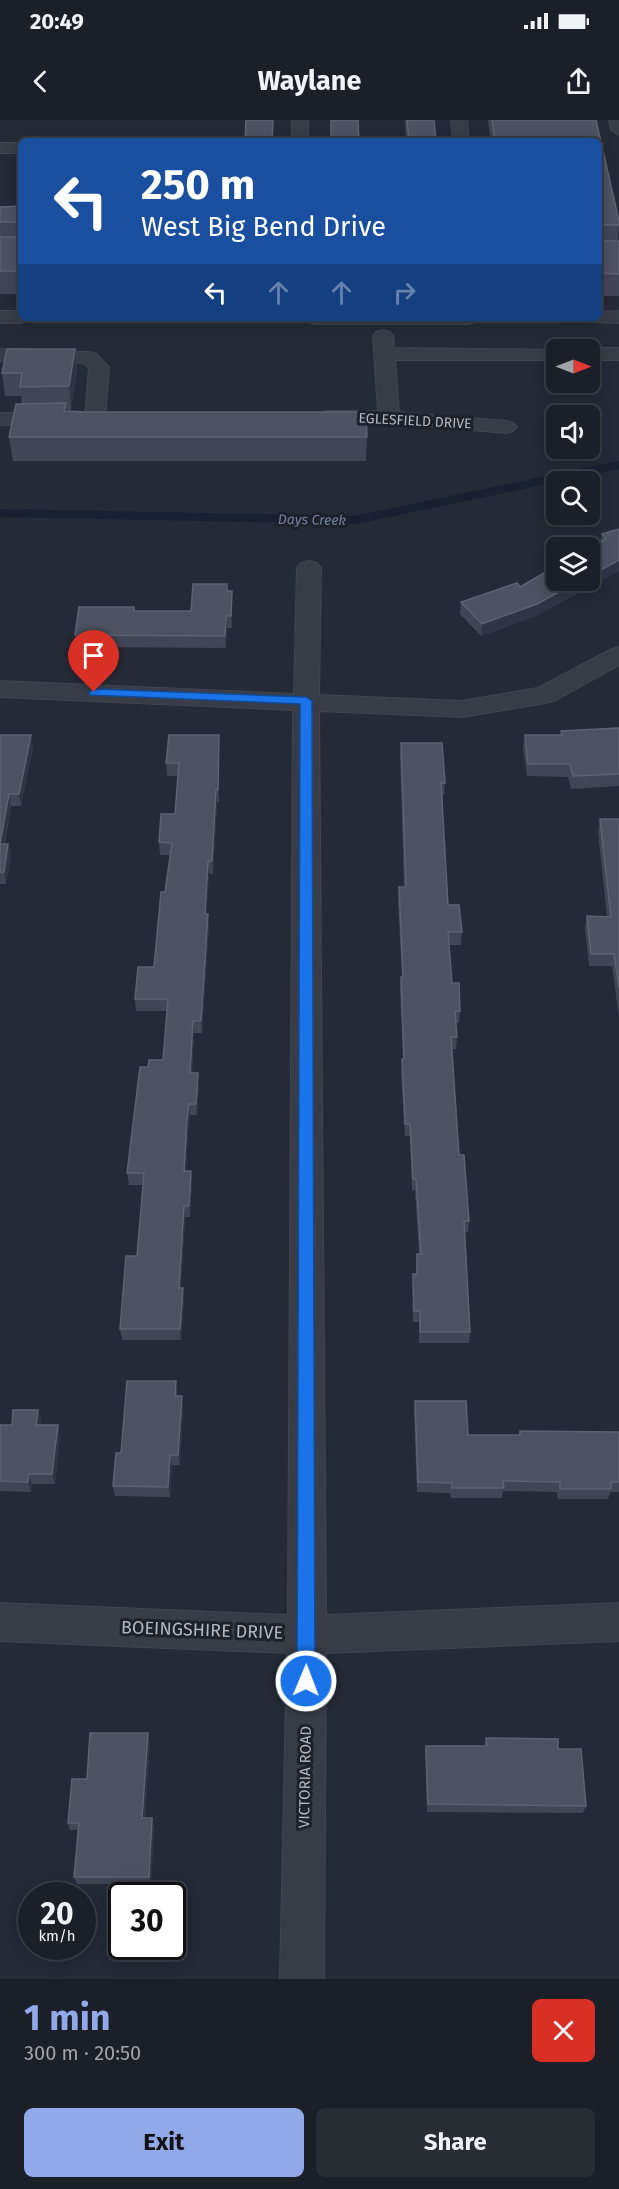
<!DOCTYPE html>
<meta charset="utf-8">
<style>
body{margin:0;font-family:"Fira Sans",sans-serif;background:#282d34;color:#f1f3f6;height:100vh;display:flex;flex-direction:column;font-size:22px;white-space:nowrap}
*{box-sizing:border-box;margin:0}
p{font-size:20px;color:#a0a3a8}
.icon{flex:none;width:33px;height:33px;fill:none;stroke:currentColor;stroke-width:2;stroke-linecap:round;stroke-linejoin:round}
.map{position:relative;height:1859px;overflow:hidden}
.details{display:flex;flex-direction:column;background:#1b2028;flex:1}
.details>*{flex:none}
.guide{position:absolute;left:18px;top:18px;width:584px;height:183px;border-radius:9px;box-shadow:0 3px 15px #0003,0 0 0 2px #393e45;background:#1a4fa0;color:#fff;overflow:hidden}
.needle{width:39px;rotate:90deg}
.buttons{position:absolute;left:546px;top:219px;display:grid;gap:12px}
.buttons a{display:grid;place-items:center;width:54px;height:54px;border-radius:9px;background:#1b2028;box-shadow:0 3px 15px #0003,0 0 0 2px #393e45;font-size:30px}
.speed{position:absolute;left:18px;top:1762px;display:flex;gap:12px;font-size:30px;font-weight:700;text-align:center}
.speed>*{display:grid;place-content:center;width:78px;height:78px;border-radius:50%;background:#1b2028;box-shadow:0 3px 15px #0003,0 0 0 2px #393e45;line-height:1}
.speed small{font-size:15px;font-weight:400}
.speed .limit{border:3px solid #111;border-radius:9px;background:#fff;color:#111}
.pin{position:absolute;display:grid;place-items:center;width:51px;height:51px;color:#fff;margin:-62px -26px;border-radius:50% 50% 50% 0;rotate:-45deg;box-shadow:0 0 6px #0007}
.pin .icon{rotate:45deg}
.me{position:absolute;width:66px;margin:-33px;rotate:1deg;stroke-linejoin:round;filter:drop-shadow(0 0 4px #0008)}
.turn{display:flex;align-items:center;gap:21px;height:126px;padding:0 24px;font-size:27px}
.turn .icon{width:78px;height:78px;stroke-width:2.5}
.turn b{display:block;font-size:42px;line-height:51px}
.lanes{display:flex;align-items:center;height:57px;padding:0 24px;background:#0003;justify-content:center;gap:30px;direction:ltr}
.lanes .off{opacity:.35}
.round{display:grid;place-items:center;flex:none;width:63px;height:63px;border-radius:9px;background:#282d34}
.summary{display:flex;align-items:center;justify-content:space-between;height:102px;padding:0 24px}
h1{font-size:36px;font-weight:700;line-height:45px;color:#91a9e9}
.button{display:flex;gap:12px;margin-top:auto;padding:12px 24px}
.button a{flex:1;height:69px;border-radius:9px;background:#91a9e9;color:#111;font-size:24px;font-weight:700;line-height:69px;text-align:center}
.button a+a{background:#282d34;color:#f1f3f6}
.status{display:flex;justify-content:space-between;align-items:center;height:42px;padding:0 30px;background:#1b2028;direction:ltr}
.status svg{height:16px;fill:currentColor}
header{display:flex;justify-content:space-between;align-items:center;height:78px;padding:0 24px;background:#1b2028;font-size:27px;font-weight:700}
.map>svg:first-child{display:block}
</style>
<div class="status"><b>20:49</b><svg viewBox="0 0 49 12"><path d="M0 12V9h3v3zM5 12V6h3v6zM10 12V3h3v9zM15 12V0h3v12zM26 1h20v11H26zM47 4h2v5h-2z"/></svg></div>
<header><svg class="icon" aria-label="back" viewBox="0 0 24 24"><path d="M15 5l-7 7 7 7"/></svg>Waylane<svg class="icon" aria-label="share" viewBox="0 0 24 24"><path d="M12 15V3M7 8l5-5 5 5M5 13v7h14v-7"/></svg></header>
<div class="map">
<svg width="619" height="1859" viewBox="0 0 619 1859">
<rect width="100%" height="100%" fill="#242a36"/>
<g fill="none" stroke-linecap="round" stroke-linejoin="round">
<!-- stream -->
<path stroke="#192032" stroke-width="8" d="M0,393L355,400L619,345"/>
<defs>
<path id="street" d="M292,0H308V21H292Z
M451,0H467L469,21H453Z
M609,0H619V15L611,10Z
M0,23H21V33H0Z
M0,191H21V198H30L21,203H0Z
M619,191V203L591,202L588,198H598V192Z
M305,198H478L475,202L468,204H315L308,202Z
M383,210L390,212L393,216L394,228L562,230H556V240H395L399,292L506,301L513,303L517,307L513,311L506,313L389,303L320,301L317,297L320,293L327,291H378L373,216L376,212Z
M590,228H619V240H590V230H584Z
M0,229L89,232L96,234L109,247L105,298L102,302L95,304L88,302L85,298L89,248L83,243L0,241Z
M54,292L61,294L64,298L61,302L0,305V293Z
M309,441L317,443L321,448L319,575L462,581L538,568L610,530L619,527V545L554,581L545,583L462,597L319,591L326,1495L619,1483V1521L326,1533L324,1859H280L287,1533L0,1521V1483L288,1495L293,590L0,577V561L294,574L297,448L301,443Z"/>
</defs>
<!-- street casing -->
<use href="#street" stroke="#404550" stroke-width="2"/>
<!-- street -->
<use href="#street" fill="#373c47" fill-rule="evenodd"/>
</g>
<!-- wall -->
<path fill="#404654" d="M405,0H434L436,21H406Z
M488,0H596L619,101L618,121H619V176H598V21H491Z
M21,86V174H0V87Z
M75,229L77,252L71,290H66V291L367,317L366,341H13L9,317L22,284L21,276H5L2,253Z
M619,409V451L536,496L481,516L460,494L461,482L520,467L600,422L602,414Z
M227,464V471L232,483V508H227L226,528L76,527L75,515L191,491Z
M619,609V666L571,669L568,657L527,656L523,627L525,615H561V611Z
M0,615L33,627L21,686H11L5,724H8L11,736L6,764H0Z
M401,623L445,663L444,675H442L448,785L462,812L461,825H449L452,863L460,891L459,903H456L457,917L456,929H452L459,1035L469,1101L468,1112H465L470,1212L469,1223H419V1202H413L412,1165L413,1154H416L417,1134H419L415,1070L412,1071L410,1016H405L401,951L402,939H403L400,869L401,857H402L398,780L399,767H404L400,635Z
M219,627V682H217L213,754L209,753L206,794L209,806L202,913H194L192,953H198L199,964L197,995H190L188,1011L186,1051H191L192,1063L190,1097H185L181,1168L184,1179L181,1220H122L120,1209L137,1136L143,1065H129L127,1053L148,947L163,940L167,891H136L135,879L154,847L170,735H160L159,722L175,694L178,656H167L166,643Z
M600,699H619V897L612,846H589L585,808L587,796L607,797L598,711Z
M176,1261L177,1276L183,1286L180,1345H172L170,1377L115,1376L113,1366L121,1333Z
M415,1281L468,1315H519L520,1311L619,1312V1372H610L608,1379H558L557,1372L503,1371L502,1378H451L450,1373L417,1372L414,1292Z
M38,1290L41,1300L40,1305L60,1316L55,1364H32L31,1372L0,1371V1305H12Z
M486,1618L558,1629L586,1686L583,1693L427,1692L425,1634L426,1626H484Z
M150,1622L145,1698L154,1706L151,1764H77L74,1757L78,1710H70L68,1703L87,1659Z"/>
<!-- shaded-wall -->
<path fill="#2f3543" d="M273,0H274L273,21H272Z
M75,229L77,252L71,290L69,266Z
M619,440V451L536,496L481,516L482,504L581,460H590V456Z
M232,471V508L231,496Z
M226,496L227,508L226,528L225,516Z
M31,615L33,627L21,686L19,674Z
M219,615V682L218,670Z
M216,670L217,682L213,754L212,741Z
M9,674L11,686L2,736L0,724Z
M8,724L11,736L6,764L4,752Z
M208,741L209,753L206,806L205,794Z
M208,794L209,806L202,913L201,901Z
M193,901L194,913L191,964L190,953Z
M198,953L199,964L197,995L196,984Z
M189,984L190,995L188,1011L185,1063L184,1051L187,999Z
M191,1051L192,1063L190,1097L189,1086Z
M184,1086L185,1097L180,1179L179,1168Z
M183,1168L184,1179L181,1220L180,1209Z
M182,1276L183,1286L180,1345L178,1335Z
M38,1290L41,1300L39,1316L36,1305Z
M58,1305L60,1316L55,1364L52,1354Z
M170,1335L172,1345L170,1377L168,1367Z
M29,1354L32,1364L31,1372L28,1362Z
M148,1613L150,1622L144,1706L142,1698Z
M152,1698L154,1706L151,1764L149,1757Z"/>
<!-- building -->
<path fill="#4c5260" stroke="#5c6270" stroke-width="1.5" d="M246,0H273L272,21H245Z
M331,0H358L359,21H331Z
M407,0H434L436,21H409Z
M492,0H596L619,101V105H599V118L601,121H619V154L600,153L598,147V21H495Z
M21,86V151H0V117H20V102H0V87Z
M7,229H75L69,266L20,267L22,253H2Z
M66,283L64,291L86,292H366L367,317H9L16,284Z
M619,409V440L590,456V428L606,419L602,414Z
M556,446V460H581L537,484L482,504L461,482L517,463L520,467Z
M193,464H227V471H232L231,496H226L225,516L75,515L79,487H134V491H191Z
M619,608V654L573,656L570,644H528L525,615H562L561,611Z
M0,615H31L19,674H9L0,724H8L4,752H0Z
M169,615H219L218,670H216L212,741H208L205,794H208L201,901H193L190,953H198L196,984H189L187,999L184,1051H191L189,1086H184L179,1168H183L180,1209H120L126,1136H137L144,1053H127L140,947H148L149,940H163L168,879H135L138,847H154L161,772H165L172,723L159,722L161,694H175L179,643H166Z
M401,623H442L445,663H441L448,785H459L462,812H448L452,863H459L460,891H455L457,917H451L459,1035H464L469,1101H464L470,1212H420V1191H414L413,1154H417V1134H421L416,1059H413L410,1004H405L402,939H404L401,857H403L399,767H406Z
M600,699H619V868L614,834H591L587,796L611,797Z
M127,1261H176L175,1276H182L178,1335H170L168,1367L113,1366L116,1333H121Z
M415,1281H466L468,1315H520V1311L619,1312V1362H611V1369H560V1362L503,1361L504,1368H452V1363L418,1362Z
M13,1290H38L36,1305H58L52,1354H29L28,1362L0,1361V1305H12Z
M90,1613H148L142,1698H152L149,1757H74L79,1703H68L72,1659H87Z
M486,1618L558,1619V1629H581L586,1686L428,1684L426,1626H487Z"/>
<!-- route -->
<path fill="#1a73e8" stroke="#114b97" stroke-width="1.5" d="M94,569L306,577L312,581L315,1561L312,1567L306,1570L300,1567L297,1561L300,584L90,575L89,572Z"/>
<g text-anchor="middle" dominant-baseline="central" stroke-width="6" stroke-linejoin="round" paint-order="stroke">
<!-- far-street labels -->
<g font-size="14" fill="#b2b7c3" stroke="#1d212b">
<text transform="translate(415 301) rotate(3)">EGLESFIELD DRIVE</text>
</g>
<!-- far-water labels -->
<g font-size="14" font-style="italic" fill="#707e9d" stroke="#1d212b">
<text transform="translate(312 400) rotate(1)">Days Creek</text>
</g>
<!-- street labels -->
<g font-size="15" fill="#b2b7c3" stroke="#1d212b">
<text transform="translate(305 1657) rotate(-89)">VICTORIA ROAD</text>
</g>
<!-- near-street labels -->
<g font-size="18" fill="#b2b7c3" stroke="#1d212b">
<text transform="translate(202 1510) rotate(2)">BOEINGSHIRE DRIVE</text>
</g>
</g>
</svg>
<div class="buttons">
<a><svg class="needle" viewBox="-14 -14 28 28"><path d="M0-13l5 13h-10z" fill="#e53935"/><path d="M0 13l5-13h-10z" fill="#a0a3a8"/></svg></a>
<a><svg class="icon" aria-label="sound" viewBox="0 0 24 24"><path d="M4 9h4l5-4v14l-5-4H4zM17 9q2 3 0 6"/></svg></a>
<a><svg class="icon" aria-label="search" viewBox="0 0 24 24"><circle cx="10" cy="10" r="6"/><path d="M15 15l6 6"/></svg></a>
<a><svg class="icon" aria-label="layers" viewBox="0 0 24 24"><path d="M12 4l9 5-9 5-9-5zM3 14l9 5 9-5"/></svg></a>
</div>
<div class="speed"><div>20<small>km/h</small></div><div class="limit">30</div></div>
<div class="pin" style="left:94px;top:572px;background:#d93025"><svg class="icon" aria-label="arrive" viewBox="0 0 24 24"><path d="M6 21V4h12l-3 4 3 4H6"/></svg></div>
<svg class="me" style="left:306px;top:1561px" viewBox="-20 -20 40 40"><circle r="17" fill="#1a73e8" stroke="#fff" stroke-width="3"/><path d="M0-11L8 9 0 5-8 9z" fill="#fff"/></svg>
<div class="guide">
<div class="turn"><svg class="icon" aria-label="left" viewBox="0 0 24 24"><path d="M17 20v-9H6M10 6l-5 5 5 5"/></svg><div><b>250 m</b>West Big Bend Drive</div></div>
<div class="lanes"><svg class="icon" aria-label="left" viewBox="0 0 24 24"><path d="M17 20v-9H6M10 6l-5 5 5 5"/></svg><svg class="icon off" aria-label="ahead" viewBox="0 0 24 24"><path d="M12 20V5M6 11l6-6 6 6"/></svg><svg class="icon off" aria-label="ahead" viewBox="0 0 24 24"><path d="M12 20V5M6 11l6-6 6 6"/></svg><svg class="icon off" aria-label="right" viewBox="0 0 24 24"><path d="M7 20v-9h11M14 6l5 5-5 5"/></svg></div>
</div>
</div>
<section class="details">
<div class="summary"><div><h1>1 min</h1><p>300 m · 20:50</p></div><a class="round" style="background:#d93025;color:#fff"><svg class="icon" aria-label="close" viewBox="0 0 24 24"><path d="M6 6l12 12M18 6L6 18"/></svg></a></div>
<div class="button"><a>Exit</a><a>Share</a></div>
</section>
